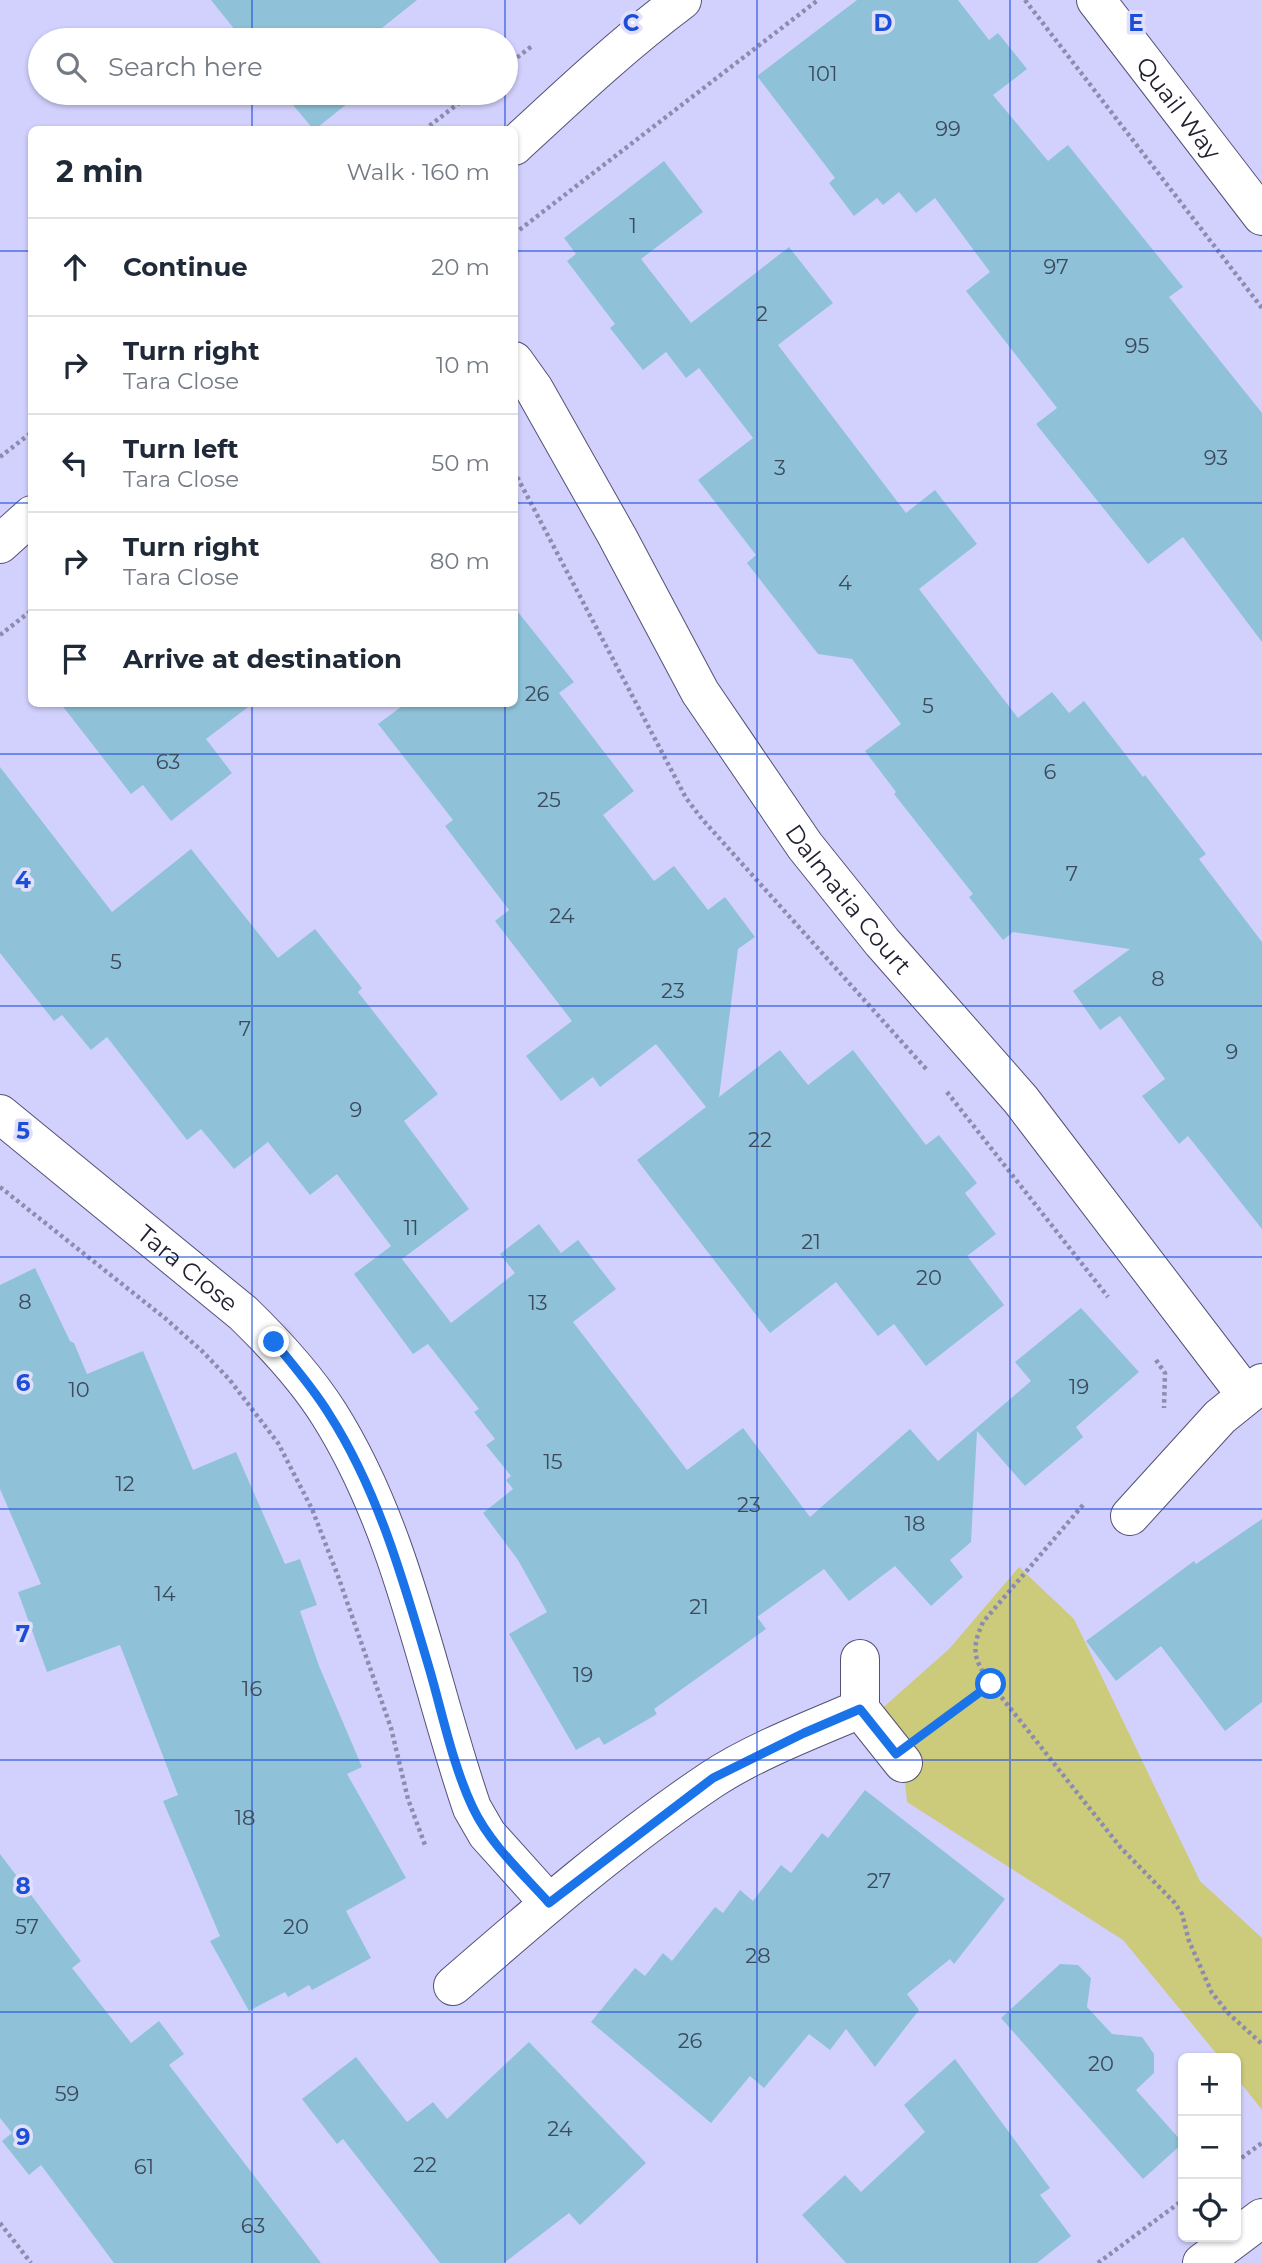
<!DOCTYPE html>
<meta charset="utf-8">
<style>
body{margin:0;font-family:Montserrat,sans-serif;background:#f6f6f7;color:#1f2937}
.controls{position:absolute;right:21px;bottom:21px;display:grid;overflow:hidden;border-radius:10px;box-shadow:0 2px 5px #0004}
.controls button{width:63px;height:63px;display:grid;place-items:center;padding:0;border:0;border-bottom:2px solid #e0e1e3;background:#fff;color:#1f2937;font:35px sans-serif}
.stop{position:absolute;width:21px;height:21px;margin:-16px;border:5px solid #1a73e8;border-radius:50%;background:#fff}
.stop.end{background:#1a73e8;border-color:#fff;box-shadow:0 2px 7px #0008}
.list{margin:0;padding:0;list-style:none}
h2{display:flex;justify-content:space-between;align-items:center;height:91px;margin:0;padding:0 28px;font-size:30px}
h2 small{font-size:23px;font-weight:400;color:#747a83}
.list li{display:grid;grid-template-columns:46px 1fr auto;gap:21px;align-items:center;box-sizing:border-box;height:98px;padding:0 28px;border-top:2px solid #e0e1e3}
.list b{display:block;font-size:26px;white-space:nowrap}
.list p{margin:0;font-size:23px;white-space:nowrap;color:#747a83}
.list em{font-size:23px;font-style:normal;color:#747a83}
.icon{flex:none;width:38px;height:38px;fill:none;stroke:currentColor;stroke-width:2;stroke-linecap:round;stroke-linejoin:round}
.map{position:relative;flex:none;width:1262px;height:2263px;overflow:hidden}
.search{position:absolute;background:#fff;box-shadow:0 2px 5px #0004;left:28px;top:28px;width:490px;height:77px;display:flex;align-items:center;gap:18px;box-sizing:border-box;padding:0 24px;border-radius:38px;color:#747a83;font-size:26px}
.panel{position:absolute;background:#fff;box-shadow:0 2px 5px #0004;left:28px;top:126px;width:490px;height:581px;border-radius:10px}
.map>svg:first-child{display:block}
</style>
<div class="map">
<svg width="1262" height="2263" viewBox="0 0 1262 2263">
<rect width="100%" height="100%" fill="#d2d1fe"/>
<polygon fill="#ccca7b" points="1019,1567 1074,1619 1200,1881 1262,1938 1262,2110 1236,2077 1236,2058 1220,2058 1123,1940 907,1802 903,1763 869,1720 949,1649"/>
<g fill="#8fc2d9">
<polygon points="211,0 417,0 367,40 243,40"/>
<polygon points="857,0 958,0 989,40 998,33 1027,69 993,95 1048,161 1068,145 1183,287 1169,297 1262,413 1262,642 1183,537 1148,564 1036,424 1057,408 966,291 990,272 935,198 916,213 899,192 883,205 877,198 854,216 829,183 835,178 757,76"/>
<polygon points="283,93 361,93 314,130"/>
<polygon points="664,161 703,212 641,259 691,323 789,247 833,303 778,345 906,513 935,490 977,544 919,589 1018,718 1052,692 1069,713 1084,701 1143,777 1145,775 1206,854 1199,859 1262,942 1262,1229 1188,1136 1179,1144 1142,1096 1165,1079 1120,1016 1100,1030 1073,991 1130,949 1013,932 1003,940 969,897 973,894 894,794 896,792 865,751 901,724 852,659 818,654 747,563 756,555 698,480 753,438 699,368 686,378 666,352 643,370 610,328 615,324 567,261 576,254 564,238"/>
<polygon points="514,607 574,682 559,693 634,791 603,815 654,881 674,866 708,910 725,897 755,937 738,949 719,1097 780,1050 808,1085 853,1050 926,1145 939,1135 977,1183 965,1193 996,1234 967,1256 1004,1305 926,1366 894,1324 878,1336 836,1282 770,1333 637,1160 706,1107 656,1044 600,1087 593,1077 561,1101 526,1056 572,1021 495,921 509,910 445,826 453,820 378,724 405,704 514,704"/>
<polygon points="61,704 252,704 206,739 232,773 171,821 143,785 131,794"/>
<polygon points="0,767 112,912 191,849 278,958 315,929 362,988 358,992 438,1094 404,1121 469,1209 402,1259 451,1323 515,1273 500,1254 539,1224 561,1253 578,1240 616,1289 573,1322 687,1470 743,1428 810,1517 910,1429 938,1461 1031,1381 1015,1362 1081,1308 1139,1372 1076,1427 1083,1437 1025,1486 977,1431 971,1542 950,1560 963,1577 931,1606 895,1566 849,1601 824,1569 757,1617 766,1629 654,1709 657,1714 604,1745 599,1737 576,1750 509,1634 547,1612 518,1560 483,1513 513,1489 506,1480 511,1476 486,1445 495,1439 474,1412 479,1409 428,1344 413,1354 354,1274 391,1246 337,1174 310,1195 268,1142 234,1169 201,1129 187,1140 107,1037 91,1050 62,1015 54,1021 0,953"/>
<polygon points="35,1268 70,1341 74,1343 87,1374 143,1351 193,1470 236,1452 285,1564 300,1559 317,1605 300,1611 319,1666 362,1767 347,1774 406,1878 346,1911 371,1958 312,1990 309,1985 288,1997 285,1992 249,2011 210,1941 220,1936 163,1801 178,1795 120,1645 47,1672 18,1592 41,1584 0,1489 0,1285"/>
<polygon points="1262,1519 1262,1702 1225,1731 1161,1646 1116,1681 1086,1641 1194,1561 1196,1564"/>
<polygon points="865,1790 1005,1899 954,1964 950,1959 907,1994 919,2010 875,2067 846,2029 830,2050 809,2034 764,2088 750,2076 711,2123 591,2022 635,1968 645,1976 663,1953 672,1961 715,1907 723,1913 740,1890 753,1901 781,1865 791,1873 822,1833 828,1838"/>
<polygon points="0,1854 81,1961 72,1968 131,2043 159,2021 184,2054 169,2065 321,2263 114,2263 41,2165 29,2175 2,2141 12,2133 0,2118"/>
<polygon points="1060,1964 1078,1965 1091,1978 1087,2007 1112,2034 1142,2037 1154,2054 1154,2073 1136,2090 1183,2143 1143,2179 1001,2018"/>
<polygon points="529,2042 646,2163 580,2225 569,2213 504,2263 440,2263 343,2139 337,2144 302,2099 356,2057 407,2122 433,2102 447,2119"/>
<polygon points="955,2059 1050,2188 1040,2195 1071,2236 1037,2263 846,2263 802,2215 845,2175 861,2192 925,2132 904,2105"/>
</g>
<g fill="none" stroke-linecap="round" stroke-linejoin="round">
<g stroke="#545177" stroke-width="40">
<g id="minor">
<path id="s1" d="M1096 0 1262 216"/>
<path d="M514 146C569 95 622 45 682 0"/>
<path id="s2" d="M514 361 534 389 617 536 700 692 805 846 882 942 1021 1100 1246 1395"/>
<polyline points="0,544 32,515"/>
<path id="s3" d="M0 1114 243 1313C275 1344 305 1376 329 1414 404 1533 427 1677 472 1808L487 1834 549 1903"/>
<polyline points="1130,1516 1220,1417 1262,1383"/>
<polyline points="860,1709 903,1763"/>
<path d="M453 1986C536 1914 620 1841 711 1780 753 1752 813 1729 860 1709V1659"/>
<polyline points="1202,2263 1262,2218"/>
</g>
</g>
<g stroke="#8d8cae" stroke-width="4.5" stroke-dasharray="3.5 3.5" stroke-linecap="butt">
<polyline points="1025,0 1262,308"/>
<polyline points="506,66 532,46"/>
<polyline points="424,130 472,93"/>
<polyline points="514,234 818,0"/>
<polyline points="0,457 32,432"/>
<polyline points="514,471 686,798 702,819 927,1070"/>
<polyline points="0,635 32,610"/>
<polyline points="947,1092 1108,1297"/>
<polyline points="0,1187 166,1319 202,1351 229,1379 278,1443 312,1509 338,1576 391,1728 408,1799 425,1845"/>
<polyline points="1156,1360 1165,1373 1164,1408"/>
<path d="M1083 1505 983 1622C971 1649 973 1659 991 1684L1121 1848 1174 1902 1182 1914 1189 1941 1212 1993 1229 2014 1262 2044"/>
<polyline points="933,1727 991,1684"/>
<polyline points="1236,2162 1262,2143"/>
<polyline points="0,2223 31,2263"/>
<polyline points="1098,2263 1183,2200"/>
</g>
<use href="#minor" stroke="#fff" stroke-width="38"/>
</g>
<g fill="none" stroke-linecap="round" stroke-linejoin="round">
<path stroke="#1a73e8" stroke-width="9" d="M274 1342C293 1365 313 1388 329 1414 379 1492 404 1583 430 1671 443 1716 453 1766 473 1808 490 1844 523 1874 549 1903L713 1778 804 1733 860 1709 896 1754 991 1684"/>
</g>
<path fill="none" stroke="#1d4ed8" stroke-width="2" stroke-opacity="0.55" d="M252 0V40M505 0V40M757 0V2263M1010 0V2263M252 93V130M505 93V130M0 251H32M514 251H1262M0 503H32M514 503H1262M252 704V2263M505 704V2263M0 754H1262M0 1006H1262M0 1257H1262M0 1509H1262M0 1760H1262M0 2012H1262"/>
<g text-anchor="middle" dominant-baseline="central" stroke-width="7" stroke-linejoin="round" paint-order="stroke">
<g font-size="21" fill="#3d495c">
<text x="823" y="73">101</text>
<text x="948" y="128">99</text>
<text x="633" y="225">1</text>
<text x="1056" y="266">97</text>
<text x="762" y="313">2</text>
<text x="1137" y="345">95</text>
<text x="1216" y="457">93</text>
<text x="780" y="467">3</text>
<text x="845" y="582">4</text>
<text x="537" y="693">26</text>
<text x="928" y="705">5</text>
<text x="168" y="761">63</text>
<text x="1050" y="771">6</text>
<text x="549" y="799">25</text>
<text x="1072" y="873">7</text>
<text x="562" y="915">24</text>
<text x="116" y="961">5</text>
<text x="1158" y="978">8</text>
<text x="673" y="990">23</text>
<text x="245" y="1028">7</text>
<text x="1232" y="1051">9</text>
<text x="356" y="1109">9</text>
<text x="760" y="1139">22</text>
<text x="411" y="1227">11</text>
<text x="811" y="1241">21</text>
<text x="929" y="1277">20</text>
<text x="25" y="1301">8</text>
<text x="538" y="1302">13</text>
<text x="1079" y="1386">19</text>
<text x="79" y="1389">10</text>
<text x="553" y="1461">15</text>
<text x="125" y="1483">12</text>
<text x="749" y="1504">23</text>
<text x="915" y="1523">18</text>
<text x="165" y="1593">14</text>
<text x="699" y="1606">21</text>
<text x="583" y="1674">19</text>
<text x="252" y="1688">16</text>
<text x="245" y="1817">18</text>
<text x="879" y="1880">27</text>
<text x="27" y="1926">57</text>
<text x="296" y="1926">20</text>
<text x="758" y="1955">28</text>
<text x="690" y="2040">26</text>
<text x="1101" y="2063">20</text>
<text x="67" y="2093">59</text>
<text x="560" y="2128">24</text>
<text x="425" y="2164">22</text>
<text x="144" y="2166">61</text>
<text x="253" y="2225">63</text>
</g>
<g font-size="24" fill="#222132" stroke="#e1e0fb">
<text stroke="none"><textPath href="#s1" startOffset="136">Quail Way</textPath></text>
<text stroke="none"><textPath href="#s2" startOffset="635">Dalmatia Court</textPath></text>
<text stroke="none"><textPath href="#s3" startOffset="243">Tara Close</textPath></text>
</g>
</g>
<g font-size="23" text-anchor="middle" font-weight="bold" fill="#1d4ed8" stroke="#e1e0fb" stroke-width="7" stroke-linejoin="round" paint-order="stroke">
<text x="631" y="31">C</text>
<text x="883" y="31">D</text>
<text x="1136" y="31">E</text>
<text x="23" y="888">4</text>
<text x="23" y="1139">5</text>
<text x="23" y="1391">6</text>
<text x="23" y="1642">7</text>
<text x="23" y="1894">8</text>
<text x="23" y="2145">9</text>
</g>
</svg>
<div class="controls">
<button>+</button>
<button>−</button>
<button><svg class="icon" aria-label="locate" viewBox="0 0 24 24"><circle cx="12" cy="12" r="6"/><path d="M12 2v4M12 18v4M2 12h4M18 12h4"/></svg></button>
</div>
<div class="stop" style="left:991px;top:1684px"></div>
<div class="stop end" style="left:274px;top:1342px"></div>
<div class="search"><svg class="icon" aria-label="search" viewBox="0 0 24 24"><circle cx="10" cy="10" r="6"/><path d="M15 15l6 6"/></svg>Search here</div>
<section class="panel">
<h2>2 min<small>Walk · 160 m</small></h2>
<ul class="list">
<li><svg class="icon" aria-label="ahead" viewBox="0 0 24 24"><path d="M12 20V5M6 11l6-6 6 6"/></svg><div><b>Continue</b></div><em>20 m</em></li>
<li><svg class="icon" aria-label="right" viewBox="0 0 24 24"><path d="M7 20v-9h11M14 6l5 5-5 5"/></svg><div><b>Turn right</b><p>Tara Close</p></div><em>10 m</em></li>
<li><svg class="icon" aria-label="left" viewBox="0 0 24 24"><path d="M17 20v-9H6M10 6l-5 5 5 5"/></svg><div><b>Turn left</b><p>Tara Close</p></div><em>50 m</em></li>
<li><svg class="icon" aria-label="right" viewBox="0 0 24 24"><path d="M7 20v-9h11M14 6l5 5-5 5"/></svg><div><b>Turn right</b><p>Tara Close</p></div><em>80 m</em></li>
<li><svg class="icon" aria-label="arrive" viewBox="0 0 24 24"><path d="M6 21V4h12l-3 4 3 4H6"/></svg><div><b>Arrive at destination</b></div></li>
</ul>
</section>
</div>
